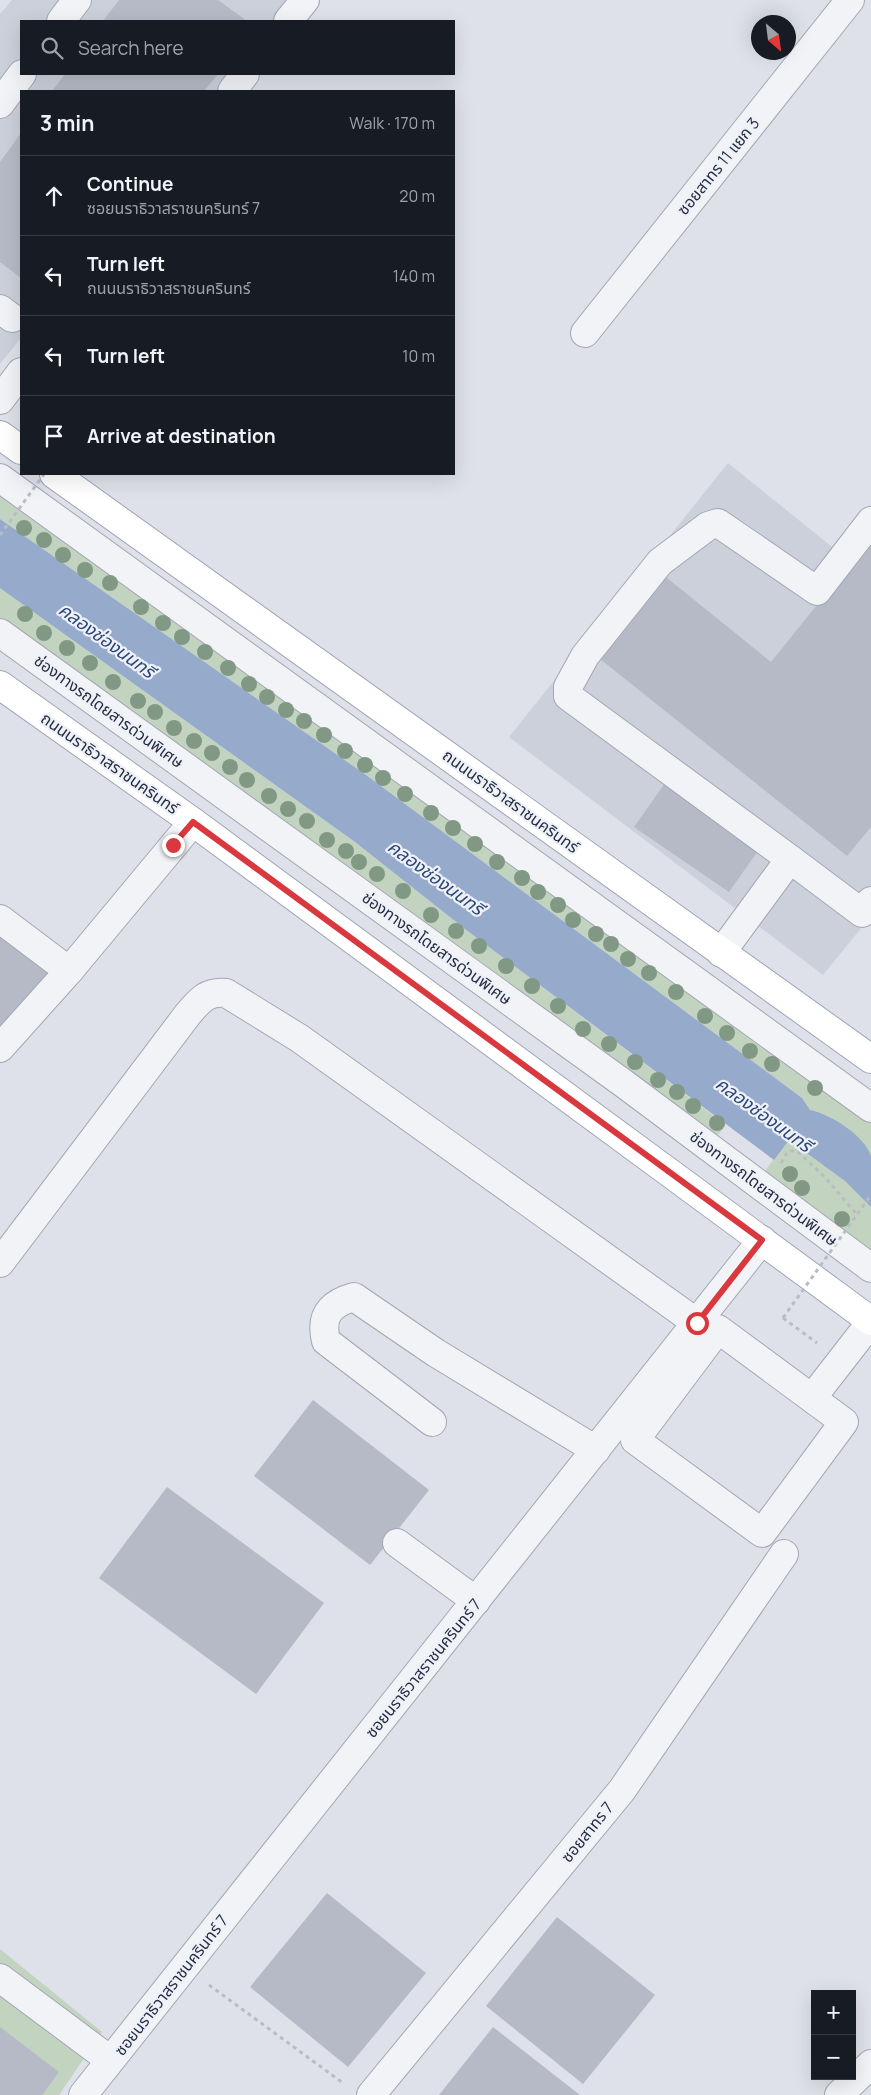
<!DOCTYPE html>
<meta charset="utf-8">
<style>
body{margin:0;font-family:Manrope,"Noto Sans Thai",sans-serif;background:#242831;color:#f1f3f6}
.controls{position:absolute;right:15px;bottom:15px;display:grid;overflow:hidden;border-radius:0px;box-shadow:0 5px 20px #0002}
.controls button{width:45px;height:45px;display:grid;place-items:center;padding:0;border:0;border-bottom:1px solid #363941;background:#171b24;color:#f1f3f6;font:25px sans-serif}
.compass{position:absolute;left:751px;top:15px;width:45px;height:45px;border-radius:50%;background:#171b24;box-shadow:0 5px 20px #0002;rotate:152deg}
.stop{position:absolute;width:15px;height:15px;margin:-11px;border:4px solid #d9393e;border-radius:50%;background:#fff}
.stop.end{background:#d9393e;border-color:#fff;box-shadow:0 1px 5px #0008}
.list{margin:0;padding:0;list-style:none}
h2{display:flex;justify-content:space-between;align-items:center;height:65px;margin:0;padding:0 20px;font-size:21px}
h2 small{font-size:16px;font-weight:400;color:#9ea1a6}
.list li{display:grid;grid-template-columns:32px 1fr auto;gap:15px;align-items:center;box-sizing:border-box;height:80px;padding:0 20px;border-top:1px solid #363941}
.list b{display:block;font-size:19px;white-space:nowrap}
.list p{margin:0;font-size:16px;white-space:nowrap;color:#9ea1a6}
.list em{font-size:16px;font-style:normal;color:#9ea1a6}
.icon{flex:none;width:28px;height:28px;fill:none;stroke:currentColor;stroke-width:2;stroke-linecap:round;stroke-linejoin:round}
.map{position:relative;flex:none;width:871px;height:2095px;overflow:hidden}
.search{position:absolute;background:#171b24;box-shadow:0 5px 20px #0002;left:20px;top:20px;width:435px;height:55px;display:flex;align-items:center;gap:12px;box-sizing:border-box;padding:0 18px;border-radius:0px;color:#9ea1a6;font-size:19px}
.panel{position:absolute;background:#171b24;box-shadow:0 5px 20px #0002;left:20px;top:90px;width:435px;height:385px;border-radius:0px}
.map>svg:first-child{display:block}
</style>
<div class="map">
<svg width="871" height="2095" viewBox="0 0 871 2095">
<rect width="100%" height="100%" fill="#dee1e9"/>
<g fill="#ccd0db">
<polygon points="12,0 290,0 274,21 21,21 21,74 233,74 219,91 21,91 21,338 0,364 0,14"/>
<polygon points="728,463 836,550 871,507 871,916 823,975 509,737"/>
</g>
<g fill="#c2d4bf">
<polygon points="0,496 871,1119 871,1259 760,1178 788,1139 802,1098 366,775 0,519"/>
<polygon points="0,588 355,842 465,929 726,1125 716,1137 0,618"/>
<polygon points="0,1949 102,2032 59,2095 0,2095"/>
</g>
<path fill="#96aacc" d="M0 519 366 775 802 1098 810 1110C830 1114 864 1135 871 1156 871 1164 871 1196 871 1207L845 1181 789 1140 774 1160 465 929 355 842 0 588Z"/>
<g fill="#b5bac6">
<polygon points="119,0 218,0 247,21 103,21"/>
<polygon points="65,74 218,74 204,91 52,91"/>
<polygon points="21,133 21,278 0,262 0,162"/>
<polygon points="871,538 871,827 847,856 590,651 656,569 771,662"/>
<polygon points="665,783 760,848 729,892 634,827"/>
<polygon points="0,930 57,975 0,1039"/>
<polygon points="313,1400 429,1490 370,1565 254,1476"/>
<polygon points="167,1487 324,1603 256,1694 99,1578"/>
<polygon points="327,1893 426,1973 348,2067 250,1987"/>
<polygon points="557,1917 655,1995 583,2084 486,2006"/>
<polygon points="0,2027 59,2072 42,2095 0,2095"/>
<polygon points="493,2027 580,2095 439,2095"/>
</g>
<g fill="none" stroke-linecap="round" stroke-linejoin="round">
<g stroke="#a3a7b3" stroke-width="30">
<g id="minor">
<polyline points="61,21 77,0"/>
<polyline points="288,21 305,0"/>
<polyline points="232,91 245,74"/>
<polyline points="0,104 22,74"/>
<polyline points="0,309 12,318"/>
<polyline points="585,333 850,0"/>
<polyline points="0,400 21,372"/>
<polyline points="0,478 871,1108"/>
<polyline points="0,633 623,1083 871,1268"/>
<polyline points="790,859 568,696 568,687 585,656 660,562 708,526 718,523 817,591 871,521"/>
<polyline points="0,919 69,971 0,1048"/>
<polyline points="721,953 790,859 862,913 871,901"/>
<polyline points="69,971 193,822"/>
<path d="M0 1263 188 1014C200 1000 207 991 226 993L299 1038 697 1323"/>
<polygon points="718,1329 844,1422 762,1533 635,1440"/>
<polyline points="812,1398 871,1322"/>
<path d="M432 1422 326 1341C320 1316 329 1304 354 1297L436 1353 596 1450"/>
<polyline points="397,1543 476,1601"/>
<polyline points="0,1978 110,2060"/>
<polyline points="83,2095 762,1240"/>
<polyline points="371,2095 622,1790 784,1554"/>
<polyline points="839,2095 871,2064"/>
</g>
</g>
<g stroke="#9da4b6" stroke-width="30">
<g id="major">
<polyline points="0,435 21,450"/>
<polyline points="54,474 871,1059"/>
<polyline points="0,685 193,822 871,1321"/>
</g>
</g>
<g stroke="#b8bcc4" stroke-width="3" stroke-dasharray="4 4" stroke-linecap="butt">
<polyline points="781,1163 788,1151 797,1151 825,1177 858,1216"/>
<polyline points="783,1318 817,1343"/>
<polyline points="209,1985 343,2083"/>
</g>
<use href="#minor" stroke="#f1f3f7" stroke-width="28"/>
<use href="#major" stroke="#fff" stroke-width="28"/>
<g stroke="#b8bcc4" stroke-width="3" stroke-dasharray="4 4" stroke-linecap="butt">
<polyline points="0,535 44,474"/>
<polyline points="783,1318 871,1195"/>
</g>
</g>
<g fill="#819984">
<circle cx="24" cy="528" r="8"/>
<circle cx="44" cy="540" r="8"/>
<circle cx="63" cy="555" r="8"/>
<circle cx="85" cy="570" r="8"/>
<circle cx="110" cy="583" r="8"/>
<circle cx="141" cy="607" r="8"/>
<circle cx="25" cy="614" r="8"/>
<circle cx="163" cy="623" r="8"/>
<circle cx="44" cy="633" r="8"/>
<circle cx="182" cy="637" r="8"/>
<circle cx="67" cy="648" r="8"/>
<circle cx="205" cy="652" r="8"/>
<circle cx="90" cy="663" r="8"/>
<circle cx="228" cy="668" r="8"/>
<circle cx="113" cy="682" r="8"/>
<circle cx="249" cy="684" r="8"/>
<circle cx="267" cy="697" r="8"/>
<circle cx="138" cy="701" r="8"/>
<circle cx="286" cy="710" r="8"/>
<circle cx="155" cy="712" r="8"/>
<circle cx="304" cy="721" r="8"/>
<circle cx="174" cy="728" r="8"/>
<circle cx="324" cy="735" r="8"/>
<circle cx="194" cy="741" r="8"/>
<circle cx="345" cy="751" r="8"/>
<circle cx="212" cy="753" r="8"/>
<circle cx="365" cy="765" r="8"/>
<circle cx="230" cy="767" r="8"/>
<circle cx="383" cy="778" r="8"/>
<circle cx="247" cy="780" r="8"/>
<circle cx="405" cy="794" r="8"/>
<circle cx="269" cy="796" r="8"/>
<circle cx="288" cy="809" r="8"/>
<circle cx="431" cy="813" r="8"/>
<circle cx="307" cy="821" r="8"/>
<circle cx="453" cy="828" r="8"/>
<circle cx="327" cy="840" r="8"/>
<circle cx="475" cy="844" r="8"/>
<circle cx="346" cy="851" r="8"/>
<circle cx="359" cy="862" r="8"/>
<circle cx="497" cy="862" r="8"/>
<circle cx="377" cy="874" r="8"/>
<circle cx="522" cy="878" r="8"/>
<circle cx="403" cy="891" r="8"/>
<circle cx="538" cy="892" r="8"/>
<circle cx="558" cy="905" r="8"/>
<circle cx="431" cy="915" r="8"/>
<circle cx="573" cy="920" r="8"/>
<circle cx="456" cy="931" r="8"/>
<circle cx="596" cy="934" r="8"/>
<circle cx="611" cy="944" r="8"/>
<circle cx="479" cy="946" r="8"/>
<circle cx="628" cy="959" r="8"/>
<circle cx="506" cy="966" r="8"/>
<circle cx="649" cy="973" r="8"/>
<circle cx="532" cy="986" r="8"/>
<circle cx="676" cy="992" r="8"/>
<circle cx="558" cy="1006" r="8"/>
<circle cx="705" cy="1016" r="8"/>
<circle cx="583" cy="1029" r="8"/>
<circle cx="727" cy="1033" r="8"/>
<circle cx="609" cy="1044" r="8"/>
<circle cx="750" cy="1051" r="8"/>
<circle cx="635" cy="1062" r="8"/>
<circle cx="772" cy="1064" r="8"/>
<circle cx="658" cy="1080" r="8"/>
<circle cx="815" cy="1088" r="8"/>
<circle cx="677" cy="1092" r="8"/>
<circle cx="693" cy="1106" r="8"/>
<circle cx="717" cy="1123" r="8"/>
<circle cx="790" cy="1174" r="8"/>
<circle cx="802" cy="1188" r="8"/>
<circle cx="842" cy="1219" r="8"/>
</g>
<g fill="none" stroke-linecap="round" stroke-linejoin="round">
<polyline stroke="#d9393e" stroke-width="6" points="173,845 193,822 762,1240 697,1323"/>
</g>
<g text-anchor="middle" dominant-baseline="central" stroke-width="4.5" stroke-linejoin="round" paint-order="stroke">
<g font-size="16" fill="#262d41" stroke="#eef1f7">
<text transform="translate(718 166) rotate(-51)">ซอยสาทร 11 แยก 3</text>
<text transform="translate(109 711) rotate(36)">ช่องทางรถโดยสารด่วนพิเศษ</text>
<text transform="translate(110 763) rotate(35)">ถนนนราธิวาสราชนครินทร์</text>
<text transform="translate(511 801) rotate(36)">ถนนนราธิวาสราชนครินทร์</text>
<text transform="translate(437 948) rotate(36)">ช่องทางรถโดยสารด่วนพิเศษ</text>
<text transform="translate(764 1188) rotate(37)">ช่องทางรถโดยสารด่วนพิเศษ</text>
<text transform="translate(423 1668) rotate(-51)">ซอยนราธิวาสราชนครินทร์ 7</text>
<text transform="translate(587 1832) rotate(-51)">ซอยสาทร 7</text>
<text transform="translate(171 1985) rotate(-52)">ซอยนราธิวาสราชนครินทร์ 7</text>
</g>
<g font-size="18" font-style="italic" fill="#2d4678" stroke="#eef1f7">
<text transform="translate(107 640) rotate(36)">คลองช่องนนทรี</text>
<text transform="translate(436 877) rotate(36)">คลองช่องนนทรี</text>
<text transform="translate(764 1114) rotate(36)">คลองช่องนนทรี</text>
</g>
</g>
</svg>
<div class="controls">
<button>+</button>
<button>−</button>
</div>
<svg class="compass" viewBox="-18 -18 36 36"><path d="M0-13l5 13h-10z" fill="#e53935"/><path d="M0 13l5-13h-10z" fill="#9ea1a6"/></svg>
<div class="stop" style="left:697px;top:1323px"></div>
<div class="stop end" style="left:173px;top:845px"></div>
<div class="search"><svg class="icon" aria-label="search" viewBox="0 0 24 24"><circle cx="10" cy="10" r="6"/><path d="M15 15l6 6"/></svg>Search here</div>
<section class="panel">
<h2>3 min<small>Walk · 170 m</small></h2>
<ul class="list">
<li><svg class="icon" aria-label="ahead" viewBox="0 0 24 24"><path d="M12 20V5M6 11l6-6 6 6"/></svg><div><b>Continue</b><p>ซอยนราธิวาสราชนครินทร์ 7</p></div><em>20 m</em></li>
<li><svg class="icon" aria-label="left" viewBox="0 0 24 24"><path d="M17 20v-9H6M10 6l-5 5 5 5"/></svg><div><b>Turn left</b><p>ถนนนราธิวาสราชนครินทร์</p></div><em>140 m</em></li>
<li><svg class="icon" aria-label="left" viewBox="0 0 24 24"><path d="M17 20v-9H6M10 6l-5 5 5 5"/></svg><div><b>Turn left</b></div><em>10 m</em></li>
<li><svg class="icon" aria-label="arrive" viewBox="0 0 24 24"><path d="M6 21V4h12l-3 4 3 4H6"/></svg><div><b>Arrive at destination</b></div></li>
</ul>
</section>
</div>
